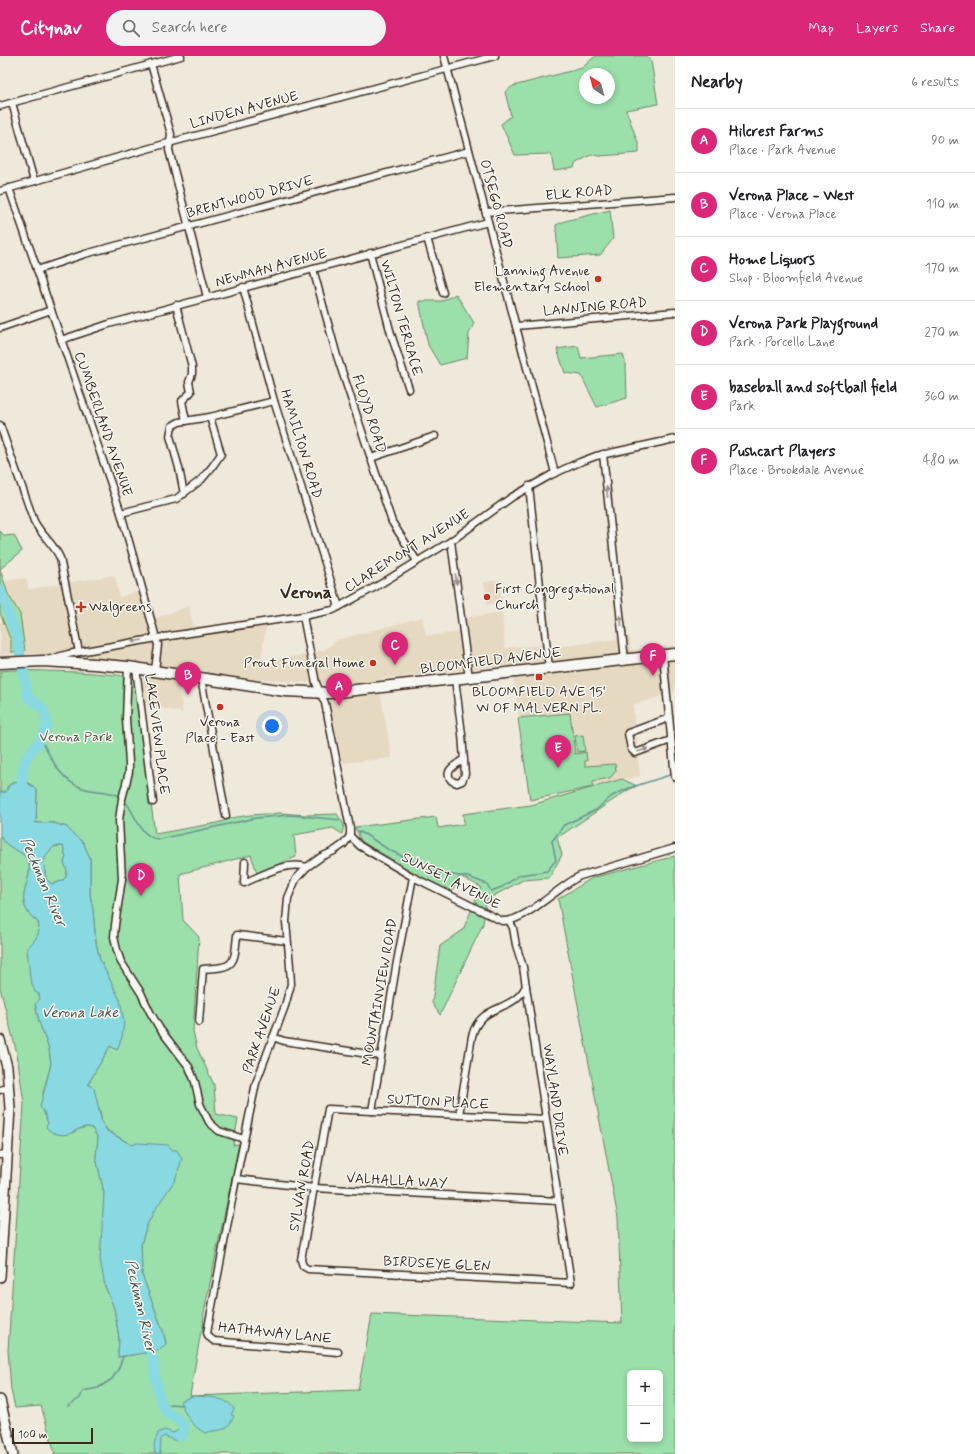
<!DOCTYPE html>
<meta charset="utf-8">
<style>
body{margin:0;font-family:Mynerve,sans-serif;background:#f2f2f2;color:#202124}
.controls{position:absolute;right:12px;bottom:12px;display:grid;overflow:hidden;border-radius:6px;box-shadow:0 2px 6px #0003}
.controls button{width:36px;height:36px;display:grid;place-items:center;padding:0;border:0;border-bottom:1px solid #e0e0e0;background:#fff;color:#202124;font:20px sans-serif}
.compass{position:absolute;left:579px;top:12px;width:36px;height:36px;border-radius:50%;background:#fff;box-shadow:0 2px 6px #0003;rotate:324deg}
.scale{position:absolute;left:12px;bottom:10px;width:81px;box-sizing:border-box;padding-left:4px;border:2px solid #3b2a1e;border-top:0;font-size:11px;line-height:14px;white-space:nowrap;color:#3b2a1e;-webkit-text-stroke:3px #f6f6f2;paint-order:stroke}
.you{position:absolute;left:272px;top:670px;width:14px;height:14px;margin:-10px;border:3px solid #fff;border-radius:50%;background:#1a73e8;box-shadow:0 0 0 6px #1a73e833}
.badge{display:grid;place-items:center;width:26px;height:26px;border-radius:50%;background:#db2777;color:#fff;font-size:13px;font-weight:700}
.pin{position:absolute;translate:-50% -33px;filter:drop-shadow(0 1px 2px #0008)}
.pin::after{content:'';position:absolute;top:21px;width:14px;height:12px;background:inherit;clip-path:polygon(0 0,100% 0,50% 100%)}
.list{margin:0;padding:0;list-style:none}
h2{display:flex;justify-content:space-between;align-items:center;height:52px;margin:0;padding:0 16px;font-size:17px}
h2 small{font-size:13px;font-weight:400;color:#757577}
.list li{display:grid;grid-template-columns:26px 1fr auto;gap:12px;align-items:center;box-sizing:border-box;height:64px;padding:0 16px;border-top:1px solid #e0e0e0}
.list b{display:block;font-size:15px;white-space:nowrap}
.list p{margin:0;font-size:13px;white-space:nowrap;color:#757577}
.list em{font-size:13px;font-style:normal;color:#757577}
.icon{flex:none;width:22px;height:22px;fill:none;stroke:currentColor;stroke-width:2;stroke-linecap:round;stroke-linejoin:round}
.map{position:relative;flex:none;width:675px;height:1398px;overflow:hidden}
header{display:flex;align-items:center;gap:24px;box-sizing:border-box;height:56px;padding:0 20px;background:#db2777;color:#fff}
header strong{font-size:19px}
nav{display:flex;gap:22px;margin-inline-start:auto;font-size:14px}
.search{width:280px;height:36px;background:#f2f2f2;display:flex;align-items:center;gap:10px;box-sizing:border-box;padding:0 14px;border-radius:22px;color:#757577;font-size:15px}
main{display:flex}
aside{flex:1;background:#fff}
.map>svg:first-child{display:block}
</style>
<header>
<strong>Citynav</strong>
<div class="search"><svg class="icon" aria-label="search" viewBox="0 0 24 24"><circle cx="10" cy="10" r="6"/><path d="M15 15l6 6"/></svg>Search here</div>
<nav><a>Map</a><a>Layers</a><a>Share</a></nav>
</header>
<main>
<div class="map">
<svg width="675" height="1398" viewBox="0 0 675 1398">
<rect width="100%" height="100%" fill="#efe9dc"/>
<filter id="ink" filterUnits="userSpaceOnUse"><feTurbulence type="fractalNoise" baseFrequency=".025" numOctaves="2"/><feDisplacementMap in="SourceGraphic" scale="8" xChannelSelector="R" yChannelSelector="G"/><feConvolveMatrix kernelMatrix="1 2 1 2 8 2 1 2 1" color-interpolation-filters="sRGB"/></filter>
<g filter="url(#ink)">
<g fill="#e6d9c2">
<polygon points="115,519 119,541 147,533 156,562 189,550 193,570 266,570 261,603 267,605 304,599 325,594 337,584 422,561 426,580 458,576 457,563 502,556 505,592 549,588 550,592 630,581 631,594 675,589 675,636 633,649 640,720 530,744 514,626 509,609 380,623 381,641 392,702 343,707 330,646 329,628 253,623 175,611 183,657 145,648 143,622 139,607 73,599 30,598 0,599 0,566 4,566 11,585 11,596 20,558 8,538 3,525 26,522 29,533"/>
<polygon points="499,524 502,546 487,549 484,526"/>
</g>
<g fill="#9bdfaa" stroke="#6b8464" fill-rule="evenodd">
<path d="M596 0H647L651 5 658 48 626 54 639 89V97L600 100 591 99 576 107 574 112 554 115 551 98 515 99 501 68 511 60 505 36 513 30 582 12 593 2ZM585 18H609V42H585Z"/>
<polygon points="610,154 613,183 600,199 558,202 556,169 565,165"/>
<polygon points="456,238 474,267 469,278 467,302 440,309 428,289 419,245 442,245"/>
<polygon points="578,290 581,302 623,298 626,310 627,342 597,351 581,319 565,317 557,293"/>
<polygon points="0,475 5,480 14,479 22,495 0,513"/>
<polygon points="0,513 8,538 20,558 25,595 11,596 11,585 0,557"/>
<path d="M13 614 80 616 117 619 135 623 155 778 217 767 224 765 225 763 250 759 280 757 306 759 337 758 344 769 342 778 333 772 294 779 296 801 257 817 251 799 180 818 183 864 199 881 193 975 197 992 214 1029 216 1058 238 1063 233 1089 239 1088 204 1256 203 1274 201 1275 190 1340 358 1334 372 1258 622 1267 618 1162 558 843 592 822 675 800V1398H53L55 1397 41 1350 15 1352 11 1334 8 1294 24 1048 17 998 0 932V780C3 784 5 787 9 790 14 794 23 796 27 803 38 822 7 844 38 866L39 872V938L40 943 35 948 39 966 49 993 51 1008 43 1037 44 1056 48 1067 72 1077C79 1073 84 1070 92 1072L98 1082 96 1101 104 1137 103 1170 105 1230 114 1252 119 1281 118 1301 157 1295 166 1287 163 1275 142 1219 141 1189 146 1171 154 1155 173 1094 132 1089 108 1075 102 1067 100 1054 88 1028 110 990 117 993 120 944 100 904 96 887 93 854 90 839V802L83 786 72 778 67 771 53 767H36L37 734C27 724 18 721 7 731L6 736H0V615ZM630 1317H660V1383H630Z"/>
<polygon points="570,657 575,698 586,696 587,705 585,705 585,710 615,708 616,715 610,722 593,725 593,731 530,744 518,662"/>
<polygon points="583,679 585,695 577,696 575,680"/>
<polygon points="622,723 637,730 628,734 557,782 562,799 549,822 523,824 486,844 483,868 440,959 432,947 440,890 463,874 481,831 460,820 452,836 412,817 361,785 355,771 436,761 438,772 464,768 463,758 531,749"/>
<path d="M55 790H63L66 801 64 806 67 815 66 821 62 825 52 828 46 824C44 806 41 802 55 790Z"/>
</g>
<g fill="#88d9e2" stroke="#699394" fill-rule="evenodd">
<path d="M19 723H26C26 729 34 729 37 734L36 767H53L67 771 73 778 83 786 90 802V839L93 854 96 887 100 904 120 944 124 966 122 981 117 994 110 990 88 1028 94 1032 102 1067 107 1075 132 1089 137 1087 168 1089 173 1094H177L182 1103 175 1124 154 1155 146 1171 141 1189 142 1219 163 1275 166 1288 157 1295 118 1301 119 1281 114 1252 105 1230 100 1204 104 1137 96 1101 98 1082 92 1072C84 1069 80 1073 73 1076 65 1081 52 1079 46 1071L48 1067 44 1056 40 1051 51 1008 49 993 39 966 35 948 40 943 39 938 35 936 30 922 27 893C35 883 41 880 38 866 7 844 38 822 27 803 23 796 14 794 9 790 5 787 3 784 0 780V736H6L9 729 16 726ZM55 790H63L66 801 64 806 67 815 66 821 62 825 52 828 46 823C44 806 41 802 55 790Z"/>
<path d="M193 1340C207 1341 226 1340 234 1353L231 1359 234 1360C226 1378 221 1372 205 1377 192 1370 185 1359 180 1345Z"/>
<polygon points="186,1370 187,1376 186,1380 176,1385 164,1380 161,1383 160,1398 155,1398 154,1388 158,1377 165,1374 173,1377"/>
</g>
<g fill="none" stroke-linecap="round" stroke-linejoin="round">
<g stroke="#699394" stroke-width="1.5">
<path d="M41 684C51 701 60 724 80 731 92 736 104 734 117 739"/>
<path d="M125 745C136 758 140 783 160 783L256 762 291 759 341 764"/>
<polyline points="358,775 366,779 389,794 438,817 468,821 487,828 491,835 502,831 520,819 547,815 556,804 552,785 564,769 596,754 612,740 629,732 673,718"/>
<polyline points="68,1350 80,1342 83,1335 98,1332 112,1323 119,1312 123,1300"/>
<polyline points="163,1351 171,1348 182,1349"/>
</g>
<g stroke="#88d9e2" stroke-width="10">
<path d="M0 533 17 581 28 641C33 648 42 648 44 655 55 680 30 689 24 708 22 716 22 727 21 736"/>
<polyline points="147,1284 154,1306 155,1320 161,1346 167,1357 178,1363 184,1370 182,1380 179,1381"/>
</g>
<g stroke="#3b2a1e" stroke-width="9">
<g id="street">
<polyline points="444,0 555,417"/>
<polyline points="151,8 171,78 169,94 207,241"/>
<polyline points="12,47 34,125"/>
<polyline points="0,50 181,0"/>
<polyline points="9,132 121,457 158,589 155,615"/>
<polyline points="0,135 161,89 495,0"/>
<polyline points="486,156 675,141"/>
<polyline points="427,182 443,237"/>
<polyline points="370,197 391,278 409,333"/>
<polyline points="313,213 337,300 392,466 417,505"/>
<polyline points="37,214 85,198 469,95"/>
<polyline points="243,231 274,345 339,551"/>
<polyline points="176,249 192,311 192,318 189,326 191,336 182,345 186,365"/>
<polyline points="516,270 675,256"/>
<polyline points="0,272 51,254"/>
<polyline points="61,284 109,268 488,166"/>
<path d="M0 369 34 465C41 479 54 488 60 502L79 596"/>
<polyline points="603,398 625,604"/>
<polyline points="371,402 435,380"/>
<polyline points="529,430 549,612"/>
<polyline points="184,438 179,412 170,380 172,370 179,366 210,361 274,345"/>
<polyline points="121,457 176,443 201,424 212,411 221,398 210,361"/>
<polyline points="451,485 469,622"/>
<polyline points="303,560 316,627 325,647 350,772 350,780 344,788 334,795 321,801 307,811 296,823 288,842 286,866 290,910 291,928 285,950 256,1027 236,1123 207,1277 209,1281 214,1285 338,1296"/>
<polyline points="663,599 675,721"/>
<polyline points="51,603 68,598 157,582 303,560 333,554 377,530 451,485 512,441 551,419 580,406 596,400 675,383"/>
<polyline points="128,611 126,663 129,706 129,716 122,743 119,764 122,823 115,869 114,881 117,894 121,906 141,937 150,956 160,973 189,1011 195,1026 200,1048 209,1066 219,1075 244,1083"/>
<polyline points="136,612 153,746"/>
<polyline points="201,622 226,760"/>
<path d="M455 623 462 678 465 718 462 725 457 727 452 725C442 715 456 709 464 703"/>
<polyline points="669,662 628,677 631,693 635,697 638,696 671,684"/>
<path d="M350 780 360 790 413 821 502 865C524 867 559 830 580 820L675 792"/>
<path d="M245 806 244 827C263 819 286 805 307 811"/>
<polyline points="510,866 513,872 516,889 523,911 571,1227 308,1213 303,1210 301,1204 328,1053 546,1063"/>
<path d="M199 966 203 913C235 911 234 910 237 879L287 885"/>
<polyline points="273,981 284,985 381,1000"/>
<polyline points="0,1034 9,1031"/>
<polyline points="372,1055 396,911 413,821"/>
<path d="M459 1059 472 980C481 946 512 958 526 930"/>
<polyline points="0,1099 8,1097"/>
<polyline points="236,1123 314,1132 558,1145"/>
</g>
</g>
<g stroke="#3b2a1e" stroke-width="12">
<g id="secondary">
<polyline points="0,984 7,1011 10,1052 0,1221"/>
<polyline points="0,1344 13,1398"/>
</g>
</g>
<g stroke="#3b2a1e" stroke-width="13">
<polyline id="primary" points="0,607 43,605 94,608 128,611 285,635 329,637 675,598"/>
</g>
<use href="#street" stroke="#f6f6f2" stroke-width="6"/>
<use href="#secondary" stroke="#f6f6f2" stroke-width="9"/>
<use href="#primary" stroke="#f6f6f2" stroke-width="10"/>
</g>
<defs><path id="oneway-solid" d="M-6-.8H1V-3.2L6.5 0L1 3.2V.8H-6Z"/></defs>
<g fill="#989088">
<use href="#oneway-solid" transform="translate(607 436) rotate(-96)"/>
<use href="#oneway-solid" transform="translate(456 523) rotate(83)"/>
<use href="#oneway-solid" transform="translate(621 565) rotate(-96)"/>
<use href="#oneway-solid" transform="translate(137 585) rotate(170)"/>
<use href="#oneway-solid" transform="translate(643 694) rotate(-20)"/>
</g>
</g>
<g fill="#c8321e" stroke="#f6f6f2" stroke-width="1.5">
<circle cx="598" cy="223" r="4"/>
<circle cx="487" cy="541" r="4"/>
<path d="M79 545h4v4h4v4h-4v4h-4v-4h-4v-4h4z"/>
<circle cx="373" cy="607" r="4"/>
<rect x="535" y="617" width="8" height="8" rx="2"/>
<circle cx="220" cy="651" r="4"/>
</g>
<g text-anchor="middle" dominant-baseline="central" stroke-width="3" stroke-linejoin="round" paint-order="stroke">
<g font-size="14" fill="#3b2a1e" stroke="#f6f6f2">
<text transform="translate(244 54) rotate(-15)">LINDEN AVENUE</text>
<text transform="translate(579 137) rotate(-5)">ELK ROAD</text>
<text transform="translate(250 141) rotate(-15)">BRENTWOOD DRIVE</text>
<text transform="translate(496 148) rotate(75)">OTSEGO ROAD</text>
<text transform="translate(271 212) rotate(-15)">NEWMAN AVENUE</text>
<text transform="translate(595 251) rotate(-5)">LANNING ROAD</text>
<text transform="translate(401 262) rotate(74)">WILTON TERRACE</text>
<text transform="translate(369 358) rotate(72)">FLOYD ROAD</text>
<text transform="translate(103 368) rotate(71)">CUMBERLAND AVENUE</text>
<text transform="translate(301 388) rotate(73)">HAMILTON ROAD</text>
<text transform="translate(407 495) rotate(-32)">CLAREMONT AVENUE</text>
<text transform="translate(491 605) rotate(-7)">BLOOMFIELD AVENUE</text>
<text transform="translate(157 678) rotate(83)">LAKEVIEW PLACE</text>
<text transform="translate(451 825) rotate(27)">SUNSET AVENUE</text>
<text transform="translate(380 936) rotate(-80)">MOUNTAINVIEW ROAD</text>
<text transform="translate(262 974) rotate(-71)">PARK AVENUE</text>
<text transform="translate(555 1044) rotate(82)">WAYLAND DRIVE</text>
<text transform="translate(438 1046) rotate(3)">SUTTON PLACE</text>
<text transform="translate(397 1125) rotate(3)">VALHALLA WAY</text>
<text transform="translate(302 1130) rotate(-80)">SYLVAN ROAD</text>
<text transform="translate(437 1208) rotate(3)">BIRDSEYE GLEN</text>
<text transform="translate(275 1277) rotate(6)">HATHAWAY LANE</text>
</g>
<g font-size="14" fill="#3b2a1e" stroke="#f6f6f2" text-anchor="end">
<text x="590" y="215">Lanning Avenue<tspan x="590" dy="16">Elementary School</tspan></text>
<text x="495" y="533" text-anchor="start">First Congregational<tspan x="495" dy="16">Church</tspan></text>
<text x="89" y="551" text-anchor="start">Walgreens</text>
<text x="365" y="607">Prout Funeral Home</text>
<text x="539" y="636" text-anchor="middle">BLOOMFIELD AVE 15'<tspan x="539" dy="16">W OF MALVERN PL.</tspan></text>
<text x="220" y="666" text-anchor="middle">Verona<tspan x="220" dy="16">Place - East</tspan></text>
</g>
<g font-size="14" fill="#535741" stroke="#f6f6f2">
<text x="76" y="681">Verona Park</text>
</g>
<g font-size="15" font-style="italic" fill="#4e564f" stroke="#f6f6f2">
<text transform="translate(43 826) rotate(67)">Peckman River</text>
<text x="80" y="957">Verona Lake</text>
<text transform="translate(140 1250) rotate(77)">Peckman River</text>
</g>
<g font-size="18" font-weight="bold" fill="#3b2a1e" stroke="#f6f6f2">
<text x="306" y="537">Verona</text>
</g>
</g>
</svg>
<div class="controls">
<button>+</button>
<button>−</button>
</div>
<svg class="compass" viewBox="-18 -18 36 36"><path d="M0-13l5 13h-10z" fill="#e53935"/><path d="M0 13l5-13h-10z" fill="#757577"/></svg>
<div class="scale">100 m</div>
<div class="you"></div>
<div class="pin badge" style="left:339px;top:650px">A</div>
<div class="pin badge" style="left:188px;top:639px">B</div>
<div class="pin badge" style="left:395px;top:609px">C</div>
<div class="pin badge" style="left:141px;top:840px">D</div>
<div class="pin badge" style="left:558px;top:712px">E</div>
<div class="pin badge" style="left:653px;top:620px">F</div>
</div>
<aside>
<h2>Nearby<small>6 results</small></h2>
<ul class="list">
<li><span class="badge">A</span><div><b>Hilcrest Farms</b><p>Place · Park Avenue</p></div><em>90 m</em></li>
<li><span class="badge">B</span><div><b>Verona Place - West</b><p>Place · Verona Place</p></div><em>110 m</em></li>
<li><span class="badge">C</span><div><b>Home Liquors</b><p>Shop · Bloomfield Avenue</p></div><em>170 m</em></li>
<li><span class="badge">D</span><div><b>Verona Park Playground</b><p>Park · Porcello Lane</p></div><em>270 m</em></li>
<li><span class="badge">E</span><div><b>baseball and softball field</b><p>Park</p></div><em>360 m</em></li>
<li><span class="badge">F</span><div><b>Pushcart Players</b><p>Place · Brookdale Avenue</p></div><em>480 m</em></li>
</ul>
</aside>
</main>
